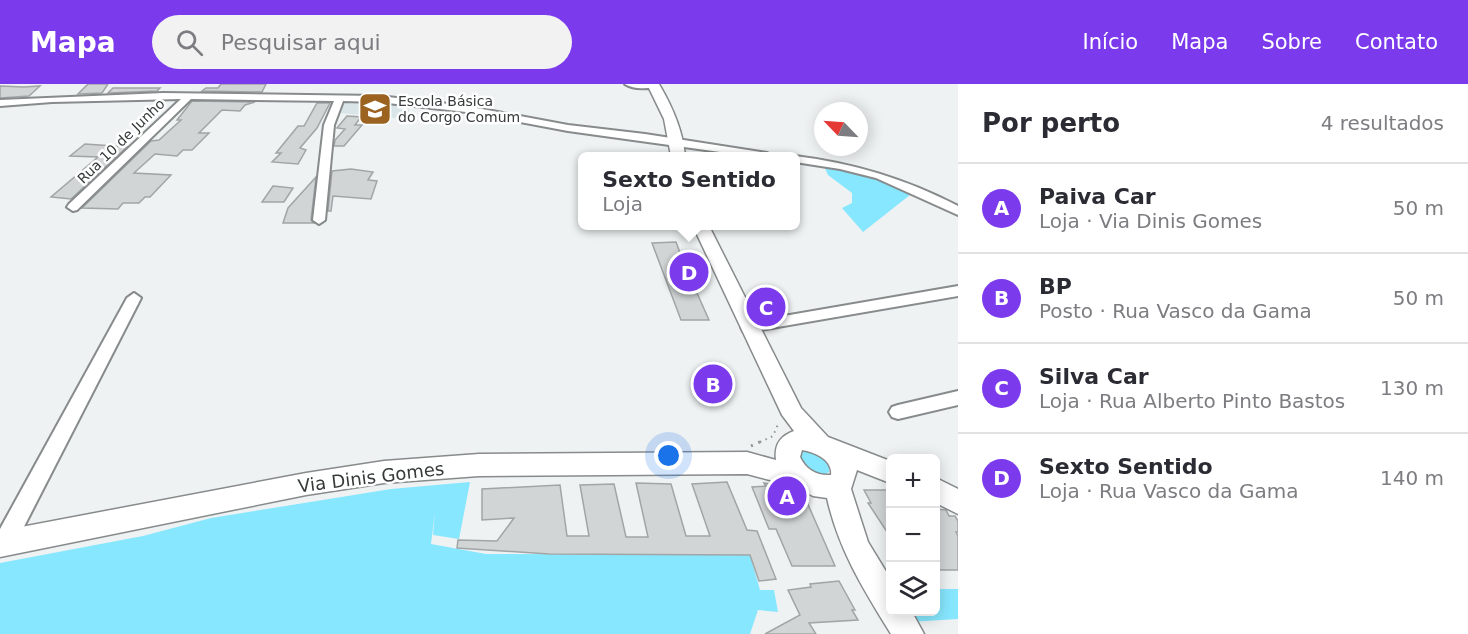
<!DOCTYPE html>
<html lang="pt">
<meta charset="utf-8">
<style>
body{margin:0;font-family:"DejaVu Sans",sans-serif;background:#f2f2f3;color:#2b2b33}
.controls{position:absolute;right:18px;bottom:18px;display:grid;overflow:hidden;border-radius:9px;box-shadow:0 3px 15px #0003}
.controls button{width:54px;height:54px;display:grid;place-items:center;padding:0;border:0;border-bottom:2px solid #e1e1e2;background:#fff;color:#2b2b33;font:30px sans-serif}
.compass{position:absolute;left:814px;top:18px;width:54px;height:54px;border-radius:50%;background:#fff;box-shadow:0 3px 15px #0003;rotate:295deg}
.you{position:absolute;left:669px;top:372px;width:21px;height:21px;margin:-15px;border:4px solid #fff;border-radius:50%;background:#1a73e8;box-shadow:0 0 0 9px #1a73e833}
.badge{display:grid;place-items:center;width:39px;height:39px;border-radius:50%;background:#7c3aed;color:#fff;font-size:20px;font-weight:700}
.pin{position:absolute;translate:-50% -50%;border:3px solid #fff;box-shadow:0 2px 6px #0006}
.popup{position:absolute;left:578px;top:68px;width:222px;height:78px;box-sizing:border-box;display:grid;place-content:center;border-radius:9px;background:#fff;filter:drop-shadow(0 2px 4px #0005);font-size:20px;white-space:nowrap;color:#7c7c81}
.popup b{font-size:22px;color:#2b2b33}
.popup::after{content:'';position:absolute;left:50%;top:100%;margin-left:-12px;border:12px solid transparent;border-top-color:#fff}
.list{margin:0;padding:0;list-style:none}
h2{display:flex;justify-content:space-between;align-items:center;height:78px;margin:0;padding:0 24px;font-size:26px}
h2 small{font-size:20px;font-weight:400;color:#7c7c81}
.list li{display:grid;grid-template-columns:39px 1fr auto;gap:18px;align-items:center;box-sizing:border-box;height:90px;padding:0 24px;border-top:2px solid #e1e1e2}
.list b{display:block;font-size:22px;white-space:nowrap}
.list p{margin:0;font-size:20px;white-space:nowrap;color:#7c7c81}
.list em{font-size:20px;font-style:normal;color:#7c7c81}
.icon{flex:none;width:33px;height:33px;fill:none;stroke:currentColor;stroke-width:2;stroke-linecap:round;stroke-linejoin:round}
.map{position:relative;flex:none;width:958px;height:550px;overflow:hidden}
header{display:flex;align-items:center;gap:36px;box-sizing:border-box;height:84px;padding:0 30px;background:#7c3aed;color:#fff}
header strong{font-size:28px}
nav{display:flex;gap:33px;margin-inline-start:auto;font-size:21px}
.search{width:420px;height:54px;background:#f2f2f3;display:flex;align-items:center;gap:15px;box-sizing:border-box;padding:0 21px;border-radius:33px;color:#7c7c81;font-size:22px}
main{display:flex}
aside{flex:1;background:#fff}
.map>svg:first-child{display:block}
</style>
<header>
<strong>Mapa</strong>
<div class="search"><svg class="icon" aria-label="search" viewBox="0 0 24 24"><circle cx="10" cy="10" r="6"/><path d="M15 15l6 6"/></svg>Pesquisar aqui</div>
<nav><a>Início</a><a>Mapa</a><a>Sobre</a><a>Contato</a></nav>
</header>
<main>
<div class="map">
<svg width="958" height="550" viewBox="0 0 958 550">
<rect width="100%" height="100%" fill="#eef2f3"/>
<polygon fill="#d9e5e8" points="377,16 412,20 405,35 339,29 344,18 375,19"/>
<g fill="#86e7fe">
<polygon points="824,82 858,86 915,107 863,148 842,124 852,119 852,109 828,91"/>
<polygon points="803,366 818,368 829,379 829,388 822,392 811,390 798,371"/>
<polygon points="470,398 459,455 433,451 435,428 431,460 486,470 750,471 760,506 774,506 778,528 758,526 750,550 0,550 0,479 143,452 211,434 391,405"/>
<polygon points="936,505 958,505 958,535 909,538 903,528 936,528"/>
</g>
<g fill="#d1d5d6" stroke="#a2a5a6" stroke-width="1.5">
<polygon points="88,0 108,0 102,9 78,10"/>
<polygon points="221,0 266,0 262,8 202,7 206,4 218,4"/>
<polygon points="0,2 24,3 40,2 29,12 0,14"/>
<polygon points="113,4 160,4 157,7 108,9"/>
<polygon points="192,17 255,18 245,21 240,27 222,26 199,49 209,49 192,66 183,66 177,72 155,70 134,89 171,91 150,113 145,113 139,119 123,119 118,125 82,124 151,57 159,56 181,36 177,36"/>
<polygon points="317,19 330,19 317,44 300,64 306,66 298,80 272,78 281,69 276,69 298,42 304,42"/>
<polygon points="347,32 361,33 355,41 362,41 344,62 334,62 335,56 345,45 337,44"/>
<polygon points="85,60 127,63 71,115 51,113 98,73 70,72"/>
<polygon points="351,85 373,88 368,96 377,97 371,115 333,112 331,127 328,127 332,87"/>
<polygon points="316,93 311,136 314,139 283,139 288,124"/>
<polygon points="273,102 293,104 284,118 262,118"/>
<polygon points="676,158 685,182 709,236 681,236 652,159"/>
<polygon points="727,398 747,446 757,447 776,495 759,497 750,471 549,470 457,464 458,456 497,457 514,434 482,436 482,405 560,401 567,452 589,452 580,401 614,400 626,453 648,453 636,399 671,400 686,452 710,452 692,400"/>
<polygon points="764,399 792,404 803,409 835,482 792,482 776,445 769,445 752,403 766,402"/>
<polygon points="864,406 891,406 891,454 868,419 871,419"/>
<polygon points="936,425 946,426 949,432 955,432 958,437 958,448 956,448 958,452 958,486 936,486"/>
<polygon points="839,497 855,526 852,526 858,536 809,539 816,550 765,550 800,531 788,506 811,503 810,500"/>
</g>
<g fill="none" stroke-linecap="round" stroke-linejoin="round">
<g stroke="#878b8c" stroke-width="4">
<g id="minor">
<path d="M625 0H658V1C651 6 632 5 625 0Z"/>
<polygon points="163,9 379,12 466,22 568,41 645,50 767,69 772,72 749,72 568,47 466,28 379,18 343,17 334,41 325,136 319,140 313,136 324,41 334,17 191,15 77,126 73,127 67,123 69,120 181,15 52,18 0,22 0,16"/>
<path d="M792 72H795C853 79 906 95 958 122V131L876 94 840 85 795 78V72Z"/>
<polygon points="958,202 958,212 749,248 743,247 741,243 743,239 749,238"/>
<polygon points="134,209 141,214 12,466 4,470 0,468 0,445 127,214"/>
<polygon points="958,307 958,321 898,335 892,333 889,328 892,323 898,321"/>
</g>
</g>
<g stroke="#878b8c" stroke-width="3">
<g id="major">
<path d="M647 0H659C672 22 683 47 685 72H671L664 35Z"/>
<path d="M693 142H709L801 324 828 353 890 377V399L857 386 851 405 868 458 890 494V528H912L924 550H891C864 506 839 467 827 414L813 412 793 402 747 390 479 392 384 399 306 411 0 473V447L306 389 384 377 479 370 747 368 776 376C774 361 780 352 794 347L782 331ZM802 366C815 368 833 376 831 391 817 392 806 386 800 373Z"/>
<polygon points="936,394 958,405 958,430 936,419"/>
</g>
</g>
<polyline stroke="#929495" stroke-width="2" stroke-dasharray="1.5 4.5" stroke-linecap="butt" points="760,358 773,352 779,338"/>
<polyline stroke="#929495" stroke-width="3" stroke-dasharray="2 6" stroke-linecap="butt" points="751,362 764,356"/>
<use href="#minor" fill="#fff" fill-rule="evenodd"/>
<use href="#major" fill="#fff" fill-rule="evenodd"/>
</g>
<defs>
<g id="school-square" transform="scale(1.725)"><rect x="-9" y="-9" width="18" height="18" rx="4" fill="#9b6220" stroke="#feffff"/><path d="M0-5L7-2L0 1L-7-2ZM-4 1L0 2.5L4 1V4Q0 6-4 4Z" fill="#fff"/></g>
</defs>
<g fill-rule="evenodd">
<use href="#school-square" x="375" y="25"/>
</g>
<g text-anchor="middle" dominant-baseline="central" stroke-width="5" stroke-linejoin="round" paint-order="stroke">
<g font-size="14" fill="#38393a" stroke="#feffff" text-anchor="start">
<text x="398" y="17">Escola Básica<tspan x="398" dy="16">do Corgo Comum</tspan></text>
</g>
<g font-size="14" fill="#38393a" stroke="#feffff">
<text transform="translate(121 57) rotate(-44)">Rua 10 de Junho</text>
</g>
<g font-size="18" fill="#38393a" stroke="#feffff">
<text transform="translate(371 393) rotate(-7)">Via Dinis Gomes</text>
</g>
</g>
</svg>
<div class="controls">
<button>+</button>
<button>−</button>
<button><svg class="icon" aria-label="layers" viewBox="0 0 24 24"><path d="M12 4l9 5-9 5-9-5zM3 14l9 5 9-5"/></svg></button>
</div>
<svg class="compass" viewBox="-18 -18 36 36"><path d="M0-13l5 13h-10z" fill="#e53935"/><path d="M0 13l5-13h-10z" fill="#7c7c81"/></svg>
<div class="you"></div>
<div class="pin badge" style="left:787px;top:412px">A</div>
<div class="pin badge" style="left:713px;top:300px">B</div>
<div class="pin badge" style="left:766px;top:223px">C</div>
<div class="pin badge" style="left:689px;top:188px">D</div>
<div class="popup"><b>Sexto Sentido</b>Loja</div>
</div>
<aside>
<h2>Por perto<small>4 resultados</small></h2>
<ul class="list">
<li><span class="badge">A</span><div><b>Paiva Car</b><p>Loja · Via Dinis Gomes</p></div><em>50 m</em></li>
<li><span class="badge">B</span><div><b>BP</b><p>Posto · Rua Vasco da Gama</p></div><em>50 m</em></li>
<li><span class="badge">C</span><div><b>Silva Car</b><p>Loja · Rua Alberto Pinto Bastos</p></div><em>130 m</em></li>
<li><span class="badge">D</span><div><b>Sexto Sentido</b><p>Loja · Rua Vasco da Gama</p></div><em>140 m</em></li>
</ul>
</aside>
</main>
